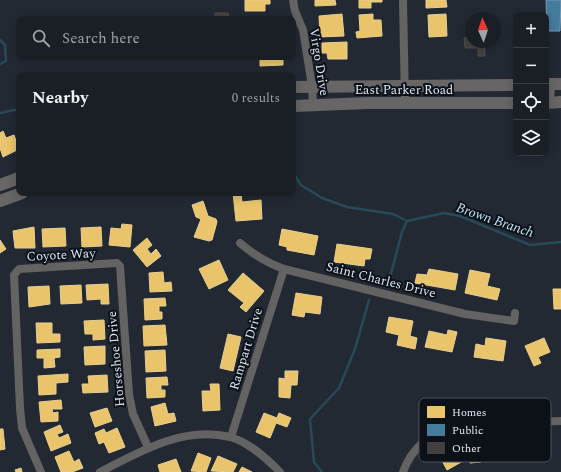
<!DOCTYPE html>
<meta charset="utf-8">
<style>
body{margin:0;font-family:Spectral,serif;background:#23272e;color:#f1f3f6}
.controls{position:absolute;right:12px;top:12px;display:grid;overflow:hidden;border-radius:8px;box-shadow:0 2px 10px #0003}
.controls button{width:36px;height:36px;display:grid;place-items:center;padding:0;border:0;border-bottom:1px solid #383d43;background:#1a1f26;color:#f1f3f6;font:20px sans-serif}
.compass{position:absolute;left:465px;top:12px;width:36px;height:36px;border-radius:50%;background:#1a1f26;box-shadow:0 2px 10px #0003;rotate:357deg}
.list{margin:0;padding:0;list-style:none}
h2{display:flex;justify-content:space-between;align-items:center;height:52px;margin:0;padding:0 16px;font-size:17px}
h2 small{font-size:13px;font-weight:400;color:#9fa2a7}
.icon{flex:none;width:22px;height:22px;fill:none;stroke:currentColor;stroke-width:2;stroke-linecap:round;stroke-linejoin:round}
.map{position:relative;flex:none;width:561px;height:472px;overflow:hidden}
.search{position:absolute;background:#1a1f26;box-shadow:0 2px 10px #0003;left:16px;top:16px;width:280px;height:44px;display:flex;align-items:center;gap:10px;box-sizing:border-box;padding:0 14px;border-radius:8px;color:#9fa2a7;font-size:15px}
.panel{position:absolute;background:#1a1f26;box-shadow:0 2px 10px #0003;left:16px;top:72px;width:280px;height:124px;border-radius:8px}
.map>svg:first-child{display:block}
</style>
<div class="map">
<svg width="561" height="472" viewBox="0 0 561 472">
<rect width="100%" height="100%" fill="#232933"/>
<g fill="#e9c46a" stroke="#e6cf93">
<polygon points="245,0 270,0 270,4 265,4 265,11 245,11"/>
<polygon points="315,0 335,0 336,5 315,6"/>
<polygon points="359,0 382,0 382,2 371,2 371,8 359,8"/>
<polygon points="426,0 446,0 447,7 426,8"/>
<polygon points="342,14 344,36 320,37 319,16"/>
<polygon points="373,14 373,20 381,20 382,36 357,38 356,32 360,31 359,15"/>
<polygon points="446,14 447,36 429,37 428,15"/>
<polygon points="271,17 272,19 252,19 252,18"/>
<polygon points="347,42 347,59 328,59 327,53 322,53 322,43"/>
<polygon points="260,57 283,57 283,65 260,66"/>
<polygon points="3,131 6,138 14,135 19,149 3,157 0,148 0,133"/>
<polygon points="233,193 241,193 242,202 261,200 262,219 236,221"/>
<polygon points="203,201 208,216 216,219 217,222 212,240 209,241 194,237 201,219 196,217 192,205"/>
<polygon points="122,224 132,225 130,247 109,245 111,228 121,229"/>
<polygon points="34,227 35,248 15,248 13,231"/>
<polygon points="101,227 102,246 82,247 81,228"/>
<polygon points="65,228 66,246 43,247 42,229"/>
<polygon points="282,229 318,236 314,255 287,250 287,247 279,245"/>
<polygon points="147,238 152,245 147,249 151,254 156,249 161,256 147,267 133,250"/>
<polygon points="0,240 6,249 0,253"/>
<polygon points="337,244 372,249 370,259 365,259 364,266 334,262"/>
<polygon points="219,260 228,280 209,289 199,269"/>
<polygon points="429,269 458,274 455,290 415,283 417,274 427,275"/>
<polygon points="470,270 490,274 487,286 500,289 497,300 465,293"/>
<polygon points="163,272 164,283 171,282 172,291 150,292 149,273"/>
<polygon points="243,273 264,291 246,312 240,307 244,303 228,290"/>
<polygon points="108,284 109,304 101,304 101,299 87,300 86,285"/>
<polygon points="81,285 82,303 61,304 60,286"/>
<polygon points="49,286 50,304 29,307 28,287"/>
<polygon points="553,289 561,289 561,309 554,309"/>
<polygon points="296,293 322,297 320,314 305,312 304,317 292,315"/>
<polygon points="165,298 166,306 159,306 159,312 162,312 162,319 145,320 144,299"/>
<polygon points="389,317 413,321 410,336 417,338 415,349 397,345 399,335 386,332"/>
<polygon points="104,320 105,339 93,340 93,334 85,334 84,321"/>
<polygon points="36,323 52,323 52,334 60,334 60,342 37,343"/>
<polygon points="165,325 167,345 144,346 143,326"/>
<polygon points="448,330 457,332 452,352 425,347 429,331 447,335"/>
<polygon points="228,334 241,337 233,371 220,368"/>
<polygon points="486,338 506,341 503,361 474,357 476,344 485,346"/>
<polygon points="544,338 550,352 538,357 541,363 534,366 525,346"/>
<polygon points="105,346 105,364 85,365 84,347"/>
<polygon points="60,349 60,357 54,358 55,367 44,368 44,358 37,358 37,350"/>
<polygon points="165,350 166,371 146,372 145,351"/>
<polygon points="285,371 298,371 297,385 291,385 290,398 279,397 279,378 285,379"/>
<polygon points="68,374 68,382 56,383 56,394 39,395 38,376"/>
<polygon points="107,375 108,392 83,393 82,384 89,384 88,376"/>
<polygon points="167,377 168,385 161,385 161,390 165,390 165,397 147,398 146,378"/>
<polygon points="210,384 219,384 220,410 203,411 202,391 211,391"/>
<polygon points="61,400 62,409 52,409 53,413 58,412 58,421 41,422 39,402"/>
<polygon points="165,403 168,414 174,413 176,421 155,426 151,407"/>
<polygon points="107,408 112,421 95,427 90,413"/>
<polygon points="264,413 277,418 279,413 291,418 287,427 276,423 270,438 256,432"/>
<polygon points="60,425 63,432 57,434 59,438 68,434 71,443 51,451 44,432"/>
<polygon points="117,428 125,447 109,453 104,442 99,444 95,433 104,429 106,433"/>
<polygon points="0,429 3,429 5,449 0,450"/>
<polygon points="491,441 491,452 480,453 481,462 470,463 469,443"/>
<polygon points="455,446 463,461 447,470 439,455"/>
<polygon points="69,451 74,462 79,459 83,468 72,472 61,472 55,457"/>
<polygon points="198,453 211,458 206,472 191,471"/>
<polygon points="218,456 237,464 233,472 211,471"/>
<polygon points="176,459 181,472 160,472 158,465"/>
<polygon points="242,467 252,472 239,472"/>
<polygon points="21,468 22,472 16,472 15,470"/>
</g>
<polygon fill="#457b9d" stroke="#749cb7" points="546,0 561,0 560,31 547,31"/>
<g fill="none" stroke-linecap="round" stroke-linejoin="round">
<g stroke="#284959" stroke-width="2.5">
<polyline points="0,40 5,45 6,61 0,64"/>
<polyline points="0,113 19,109"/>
<polyline points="293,173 301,185 322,198 347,207 393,214 407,221 444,213 460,216 530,245 561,242"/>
<polyline points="388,285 402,232 407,221"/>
<polyline points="322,472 314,462 310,419 339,388 355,349 369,300"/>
</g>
</g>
<g fill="#434041" stroke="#514e51">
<polygon points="215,13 228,13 229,19 215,19"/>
<rect x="199" y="18" width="14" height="1"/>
<polygon points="464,38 471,38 471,42 484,42 485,56 478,56 478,48 465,48"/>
</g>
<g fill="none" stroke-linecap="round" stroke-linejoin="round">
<g stroke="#646363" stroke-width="8">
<polyline points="293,0 295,11 303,30 312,86 313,105"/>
<polyline points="403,0 405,103"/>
<path d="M240 243C254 255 267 263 284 269L465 314 514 321 515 313"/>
<polyline points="231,437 284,269"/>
<polyline points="41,472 22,428 20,408 14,275 19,269 117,263 120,266 129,394 133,414 148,447"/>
<path d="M100 472C141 451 183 426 230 437 249 442 267 459 280 472"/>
<path d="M403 472C412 447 430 433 454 424L561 421"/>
</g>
<g stroke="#676566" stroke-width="12">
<polyline points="546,84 561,84"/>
<polyline points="293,87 516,85"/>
<polyline points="548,102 549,84"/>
<polyline points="546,103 561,102"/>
<polyline points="293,106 368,103 516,103"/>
<polyline points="0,185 19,178"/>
<polyline points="0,201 22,193"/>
</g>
</g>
<g text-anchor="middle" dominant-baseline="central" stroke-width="4" stroke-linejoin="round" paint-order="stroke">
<g font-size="13" fill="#e0e8f3" stroke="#0c1118">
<text transform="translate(319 62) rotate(81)">Virgo Drive</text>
<text x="404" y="90">East Parker Road</text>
<text transform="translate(61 255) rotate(-3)">Coyote Way</text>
<text transform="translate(381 280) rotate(14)">Saint Charles Drive</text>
<text transform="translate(246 349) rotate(-73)">Rampart Drive</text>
<text transform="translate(116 359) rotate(-95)">Horseshoe Drive</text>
</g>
<g font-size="14" font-style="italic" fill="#bfe5f9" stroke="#0c1118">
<text transform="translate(495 220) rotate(19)">Brown Branch</text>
</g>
</g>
<rect x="419" y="398" width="132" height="64" rx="6" fill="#0c1118" stroke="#4c525a" stroke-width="1"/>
<rect x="427" y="406" width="18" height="12" fill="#e9c46a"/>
<rect x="427" y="424" width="18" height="12" fill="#457b9d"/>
<rect x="427" y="442" width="18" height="12" fill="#434041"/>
<g font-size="11" fill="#e0e8f3">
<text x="452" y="416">Homes</text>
<text x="452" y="434">Public</text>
<text x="452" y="452">Other</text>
</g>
</svg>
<div class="controls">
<button>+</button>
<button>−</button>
<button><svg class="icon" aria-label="locate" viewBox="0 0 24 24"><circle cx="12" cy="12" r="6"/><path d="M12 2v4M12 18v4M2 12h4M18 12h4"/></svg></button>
<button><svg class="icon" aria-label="layers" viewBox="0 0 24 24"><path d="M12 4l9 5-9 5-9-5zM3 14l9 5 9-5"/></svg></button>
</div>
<svg class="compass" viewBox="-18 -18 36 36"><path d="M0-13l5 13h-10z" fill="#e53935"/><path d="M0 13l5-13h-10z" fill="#9fa2a7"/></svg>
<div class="search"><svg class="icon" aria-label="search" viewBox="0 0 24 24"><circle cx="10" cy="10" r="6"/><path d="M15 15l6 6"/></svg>Search here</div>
<section class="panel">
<h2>Nearby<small>0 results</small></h2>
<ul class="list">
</ul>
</section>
</div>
